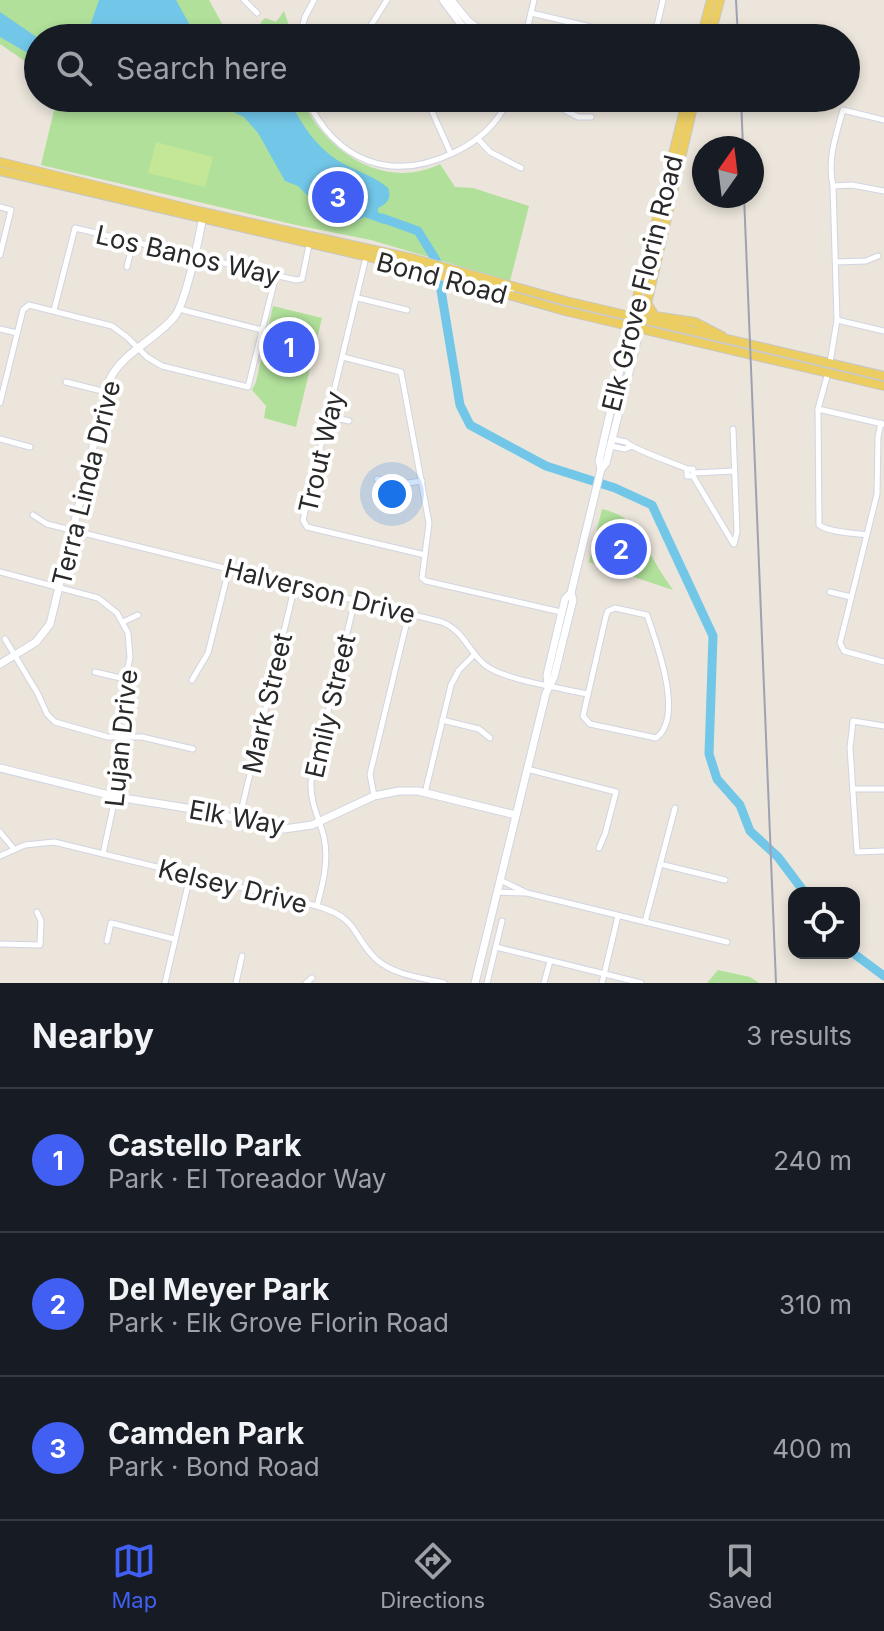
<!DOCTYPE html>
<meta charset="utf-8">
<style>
body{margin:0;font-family:Inter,sans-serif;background:#20242c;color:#f1f3f6}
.controls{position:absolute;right:24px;bottom:24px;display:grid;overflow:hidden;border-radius:16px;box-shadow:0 4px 12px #0003}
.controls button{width:72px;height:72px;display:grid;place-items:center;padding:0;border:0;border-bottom:2px solid #363941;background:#171b24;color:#f1f3f6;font:40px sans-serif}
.compass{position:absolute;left:692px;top:136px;width:72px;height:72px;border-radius:50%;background:#171b24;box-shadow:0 4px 12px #0003;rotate:14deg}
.you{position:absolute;left:392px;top:494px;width:28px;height:28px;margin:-20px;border:6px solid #fff;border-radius:50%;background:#1a73e8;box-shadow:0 0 0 12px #1a73e833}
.badge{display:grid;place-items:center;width:52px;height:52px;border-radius:50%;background:#415ff3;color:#fff;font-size:26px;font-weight:700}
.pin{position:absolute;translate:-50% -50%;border:4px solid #fff;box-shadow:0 2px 8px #0006}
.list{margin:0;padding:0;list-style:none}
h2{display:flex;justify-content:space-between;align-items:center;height:104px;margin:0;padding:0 32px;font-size:34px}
h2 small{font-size:26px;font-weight:400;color:#9ea1a6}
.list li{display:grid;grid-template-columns:52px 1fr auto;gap:24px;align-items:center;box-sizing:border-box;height:144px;padding:0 32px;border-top:2px solid #363941}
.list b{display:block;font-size:30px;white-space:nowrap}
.list p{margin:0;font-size:26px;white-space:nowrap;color:#9ea1a6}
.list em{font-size:26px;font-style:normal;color:#9ea1a6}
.icon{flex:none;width:44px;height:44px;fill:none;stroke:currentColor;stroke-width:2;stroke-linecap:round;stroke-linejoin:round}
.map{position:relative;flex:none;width:884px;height:983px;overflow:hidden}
.search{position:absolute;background:#171b24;box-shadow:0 4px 12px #0003;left:24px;right:24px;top:24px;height:88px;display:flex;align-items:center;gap:20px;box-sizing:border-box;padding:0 28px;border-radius:44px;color:#9ea1a6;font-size:30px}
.sheet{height:536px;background:#171b24}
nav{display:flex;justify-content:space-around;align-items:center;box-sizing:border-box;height:112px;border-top:2px solid #363941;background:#171b24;font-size:22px;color:#9ea1a6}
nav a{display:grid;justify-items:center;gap:4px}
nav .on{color:#415ff3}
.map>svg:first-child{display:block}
</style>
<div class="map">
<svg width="884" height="983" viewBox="0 0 884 983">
<rect width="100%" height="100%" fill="#ebe5db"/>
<g fill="#b0e09a">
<polygon points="0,0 209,0 230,38 38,38 38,70 0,44"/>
<polygon points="284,11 293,38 254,38 258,36 261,22 265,18 276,22"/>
<path d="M57 98H301C324 150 383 192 440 164L455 187 473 188 529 206 510 281 371 240 296 225 41 165Z"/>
<polygon points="273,306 322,318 296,427 264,418 266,406 252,390 256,382"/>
<path d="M602 509C635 517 640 535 655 562 660 572 667 581 673 590L589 562Z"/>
<polygon points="718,970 750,977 759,983 707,983"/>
</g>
<polygon fill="#c3e796" points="156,142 213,157 205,187 148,173"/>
<g fill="#72c7e9">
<polygon points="99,0 176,0 197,38 86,38"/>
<polygon points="0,12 38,38 38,59 0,37"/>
<path d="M183 98H289C301 125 318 150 344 164 359 172 376 177 388 188 392 198 387 204 378 208V212L393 222 384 224 364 217 355 222 309 197 298 186 285 181 258 133 244 117 225 108Z"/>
</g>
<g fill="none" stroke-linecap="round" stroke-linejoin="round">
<g stroke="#72c7e9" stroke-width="9">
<polyline points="382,218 418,231 436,260 460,405 470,425 546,466 615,488 652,505 713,636 709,754 717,779 740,805 750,831 778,857 805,893"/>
<polyline points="853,953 884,976"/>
</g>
<g stroke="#d1d4e2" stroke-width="7">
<g id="street">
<polyline points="244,0 257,13"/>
<polyline points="531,13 638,38"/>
<polyline points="299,38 305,17 314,0"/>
<polyline points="363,38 387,0"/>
<polyline points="525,38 534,0"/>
<polyline points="654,38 663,0"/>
<path d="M306 98C336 161 390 183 453 153 479 141 498 124 509 98"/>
<polyline points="426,98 451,154"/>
<polyline points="531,98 553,104 578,117 591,117"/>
<polyline points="478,139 490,152 521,168"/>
<polyline points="833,186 852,185 884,191"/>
<polyline points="0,207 11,210 0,255"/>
<polyline points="366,257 303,520 307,527 425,555"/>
<polyline points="836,262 866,261 878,256"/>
<polyline points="127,267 133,242"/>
<polyline points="358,298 407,310"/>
<polyline points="179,309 262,330"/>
<polyline points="54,310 75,228 296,280 302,279 309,245"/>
<polyline points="837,320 884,331"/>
<polyline points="0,329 17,333"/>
<polyline points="343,357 401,372 429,523 422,578 426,581 561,612"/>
<path d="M830 363 837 320 833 186C827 160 836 135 843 110L884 120"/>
<path d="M828 373 818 409 819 525C828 532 854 533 866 535"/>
<polyline points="66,382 106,392"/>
<polyline points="0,403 23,310 29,305 112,326 127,337 147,357 162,366 248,387 276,275"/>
<polyline points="818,409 883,424"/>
<polyline points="328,416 349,421"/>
<polyline points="881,423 878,437 877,494 840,643 844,651 884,662"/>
<polyline points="733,429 737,532 734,544"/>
<polyline points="0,439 30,447"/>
<path d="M612 439 626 442C632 449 674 463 687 469"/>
<polyline points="611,446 625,449 630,447"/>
<polyline points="694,473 734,471"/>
<polyline points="693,476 687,476 687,469 693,469 693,476 733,543"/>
<polyline points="377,479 400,484 422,481"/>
<path d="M33 515 47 524 442 622C464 631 468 651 485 665 504 680 561 688 587 694"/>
<polyline points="0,572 98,598 117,613 128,633 130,657 118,721 121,770 103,854"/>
<polyline points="830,592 851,597"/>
<path d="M615 608 647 615C656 642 685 717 656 738L590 724 583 716 606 616 608 611Z"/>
<polyline points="123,622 138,615"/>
<polyline points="5,639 38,694 47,714 55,722 108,737 142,737 193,749"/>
<polyline points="95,672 125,679"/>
<polyline points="192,680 208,653 229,569"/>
<polyline points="442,720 479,729 490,738"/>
<polyline points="884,726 853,721 850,748 857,852 884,851"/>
<polyline points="527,769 616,792 605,834 599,848"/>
<polyline points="855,789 884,789"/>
<polyline points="425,793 451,685 459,670 474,655"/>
<polyline points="374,796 370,774 409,613"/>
<polyline points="239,820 295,585"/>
<polyline points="0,832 14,849"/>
<path d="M0 856 25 845 54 842 317 906C361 919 351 936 377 960 395 975 421 978 444 983"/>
<polyline points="660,864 725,880"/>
<polyline points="500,880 527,893 727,942"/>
<polyline points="497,892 526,893"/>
<path d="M317 906C323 883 329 861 324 837 319 818 310 803 311 782L355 600"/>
<polyline points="645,922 675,808"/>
<polyline points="107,941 111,923 174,939"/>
<polyline points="0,944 40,945 41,921 37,912"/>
<polyline points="496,947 641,983"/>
<polyline points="165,983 190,876"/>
<polyline points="236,983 242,956"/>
<polyline points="306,983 312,978"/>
<polyline points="487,983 502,921"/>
<polyline points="544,983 550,961"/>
<polyline points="602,983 618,916"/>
</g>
</g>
<g stroke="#d1d4e2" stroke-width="9">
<g id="secondary">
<polyline points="443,0 463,27 477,38"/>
<polyline points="451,0 468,21 491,38"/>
<polyline points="469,282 512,288"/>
<polyline points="601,469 606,463 640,329"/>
<path d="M0 664 36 642 50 624 109 381C121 353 156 340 175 316 186 301 200 235 203 214"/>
<polyline points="548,685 547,675 565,599 571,593"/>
<polyline points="0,768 117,797 193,809 284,829 312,825 374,796 399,791 418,791 516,815"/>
<polyline points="475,983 546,693 554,677 573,600 571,593 601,469 599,461 630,326"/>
</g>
</g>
<g stroke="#c7c7c7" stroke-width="10">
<g id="primary">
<polyline points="701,38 711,0"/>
<polyline points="710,38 720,0"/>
<polyline points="0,162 203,212 415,259 566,301 884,376"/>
<polyline points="0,171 411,267 565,311 884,386"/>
<polyline points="647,303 655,316 695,322 722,336"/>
<polyline points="631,322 687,98"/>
<polyline points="642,325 695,98"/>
</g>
</g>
<use href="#street" stroke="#fff" stroke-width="5"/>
<use href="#secondary" stroke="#fff" stroke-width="7"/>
<use href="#primary" stroke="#ebcd61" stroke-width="8"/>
<g stroke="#9fa1b3" stroke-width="2">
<polyline points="736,0 738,38"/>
<polyline points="741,98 743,148"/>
<polyline points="744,196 776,983"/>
</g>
</g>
<g text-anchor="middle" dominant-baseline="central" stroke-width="8" stroke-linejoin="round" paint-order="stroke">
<g font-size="26" fill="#292929" stroke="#fff">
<text transform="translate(188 255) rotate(13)">Los Banos Way</text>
<text transform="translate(442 278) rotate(15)">Bond Road</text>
<text transform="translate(642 283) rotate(-76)">Elk Grove Florin Road</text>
<text transform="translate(321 452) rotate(-77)">Trout Way</text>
<text transform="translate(86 483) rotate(-76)">Terra Linda Drive</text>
<text transform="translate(320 591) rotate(14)">Halverson Drive</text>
<text transform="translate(267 703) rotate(-77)">Mark Street</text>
<text transform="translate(330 706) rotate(-77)">Emily Street</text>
<text transform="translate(121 738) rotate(-84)">Lujan Drive</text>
<text transform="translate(237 817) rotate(10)">Elk Way</text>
<text transform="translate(233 886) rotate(14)">Kelsey Drive</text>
</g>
</g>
</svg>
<div class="controls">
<button><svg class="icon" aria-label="locate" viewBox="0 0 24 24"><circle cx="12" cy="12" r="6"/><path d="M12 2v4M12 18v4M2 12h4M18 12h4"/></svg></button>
</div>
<svg class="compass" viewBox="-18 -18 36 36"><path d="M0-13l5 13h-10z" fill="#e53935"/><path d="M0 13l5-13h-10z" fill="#9ea1a6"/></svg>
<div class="you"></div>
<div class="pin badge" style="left:289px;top:347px">1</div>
<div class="pin badge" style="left:621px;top:549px">2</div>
<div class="pin badge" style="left:338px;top:197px">3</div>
<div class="search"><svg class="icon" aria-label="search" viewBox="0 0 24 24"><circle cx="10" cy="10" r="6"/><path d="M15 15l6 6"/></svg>Search here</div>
</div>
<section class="sheet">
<h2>Nearby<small>3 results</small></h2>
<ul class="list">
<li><span class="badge">1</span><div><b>Castello Park</b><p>Park · El Toreador Way</p></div><em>240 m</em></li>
<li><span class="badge">2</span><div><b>Del Meyer Park</b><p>Park · Elk Grove Florin Road</p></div><em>310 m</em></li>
<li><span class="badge">3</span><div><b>Camden Park</b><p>Park · Bond Road</p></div><em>400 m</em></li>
</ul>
</section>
<nav>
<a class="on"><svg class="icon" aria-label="map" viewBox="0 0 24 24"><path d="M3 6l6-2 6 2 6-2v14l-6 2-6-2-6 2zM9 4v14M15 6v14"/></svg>Map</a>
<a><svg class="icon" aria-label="directions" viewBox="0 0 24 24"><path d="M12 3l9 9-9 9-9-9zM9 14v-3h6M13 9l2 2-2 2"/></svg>Directions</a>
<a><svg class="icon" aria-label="saved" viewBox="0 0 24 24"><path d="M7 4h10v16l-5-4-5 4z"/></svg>Saved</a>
</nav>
